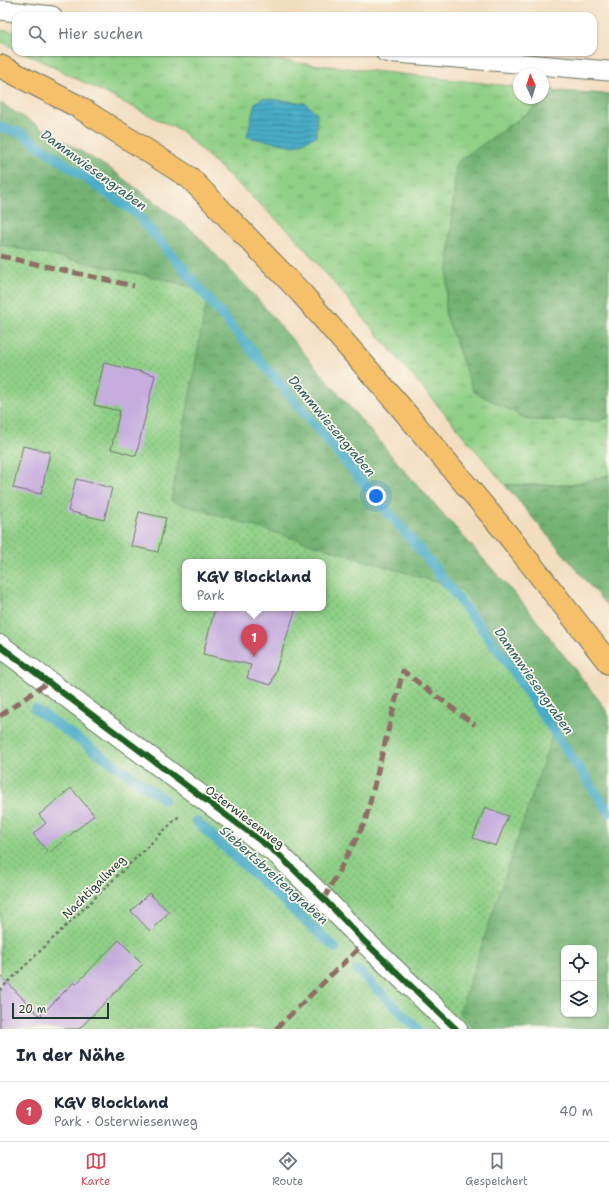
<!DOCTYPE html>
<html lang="de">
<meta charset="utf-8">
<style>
body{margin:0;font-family:"Shantell Sans",sans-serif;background:#f6f6f7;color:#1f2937}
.controls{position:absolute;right:12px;bottom:12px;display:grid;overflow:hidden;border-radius:8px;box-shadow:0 1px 3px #0004}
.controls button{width:36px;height:36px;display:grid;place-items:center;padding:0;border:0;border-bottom:1px solid #e0e1e3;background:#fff;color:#1f2937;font:20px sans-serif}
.compass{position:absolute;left:513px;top:68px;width:36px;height:36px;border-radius:50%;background:#fff;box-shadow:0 1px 3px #0004;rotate:356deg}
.scale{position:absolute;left:12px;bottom:10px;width:97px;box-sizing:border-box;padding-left:4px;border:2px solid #1f3d34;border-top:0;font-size:11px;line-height:14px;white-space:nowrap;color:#1f3d34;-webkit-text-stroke:3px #fbf7ec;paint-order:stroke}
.you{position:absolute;left:376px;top:496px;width:14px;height:14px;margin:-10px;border:3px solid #fff;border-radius:50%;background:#1a73e8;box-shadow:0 0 0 6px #1a73e833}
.badge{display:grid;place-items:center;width:26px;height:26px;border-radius:50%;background:#d1495b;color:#fff;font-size:13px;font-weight:700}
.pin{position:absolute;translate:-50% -33px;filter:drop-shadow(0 1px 2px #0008)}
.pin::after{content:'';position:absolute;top:21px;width:14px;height:12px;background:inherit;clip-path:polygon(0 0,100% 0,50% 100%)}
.popup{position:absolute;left:182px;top:559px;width:144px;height:52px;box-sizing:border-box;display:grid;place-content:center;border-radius:8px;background:#fff;filter:drop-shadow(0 1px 3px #0005);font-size:13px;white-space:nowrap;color:#747a83}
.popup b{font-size:15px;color:#1f2937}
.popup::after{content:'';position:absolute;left:50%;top:100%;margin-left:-8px;border:8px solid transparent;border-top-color:#fff}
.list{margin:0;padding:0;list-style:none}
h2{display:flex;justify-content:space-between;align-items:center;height:52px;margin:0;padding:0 16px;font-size:17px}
h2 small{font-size:13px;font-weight:400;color:#747a83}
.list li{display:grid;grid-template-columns:26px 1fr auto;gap:12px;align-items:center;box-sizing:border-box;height:60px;padding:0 16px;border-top:1px solid #e0e1e3}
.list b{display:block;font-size:15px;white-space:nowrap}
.list p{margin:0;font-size:13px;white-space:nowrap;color:#747a83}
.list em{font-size:13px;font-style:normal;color:#747a83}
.icon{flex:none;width:22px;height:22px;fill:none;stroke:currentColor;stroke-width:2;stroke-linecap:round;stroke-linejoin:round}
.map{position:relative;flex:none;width:609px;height:1029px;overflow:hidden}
.search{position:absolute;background:#fff;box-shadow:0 1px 3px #0004;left:12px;right:12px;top:12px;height:44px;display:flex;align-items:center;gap:10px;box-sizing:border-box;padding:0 14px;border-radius:12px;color:#747a83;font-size:15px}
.sheet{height:112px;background:#fff}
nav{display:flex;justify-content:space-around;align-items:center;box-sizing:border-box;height:56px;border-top:1px solid #e0e1e3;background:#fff;font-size:11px;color:#747a83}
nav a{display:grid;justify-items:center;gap:2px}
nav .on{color:#d1495b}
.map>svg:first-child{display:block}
</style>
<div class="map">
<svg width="609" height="1029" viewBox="0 0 609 1029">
<defs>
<pattern id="grass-tufts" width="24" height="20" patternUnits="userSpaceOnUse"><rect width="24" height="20" fill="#8fcf86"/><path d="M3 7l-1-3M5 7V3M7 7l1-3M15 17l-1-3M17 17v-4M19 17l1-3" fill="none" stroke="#74a96e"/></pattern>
<pattern id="forest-crowns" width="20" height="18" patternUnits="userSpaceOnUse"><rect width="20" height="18" fill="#73b273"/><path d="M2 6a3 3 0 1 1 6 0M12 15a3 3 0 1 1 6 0" fill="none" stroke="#5e925f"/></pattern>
<pattern id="garden-dots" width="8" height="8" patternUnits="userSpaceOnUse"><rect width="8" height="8" fill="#8fcf86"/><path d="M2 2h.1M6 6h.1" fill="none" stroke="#74a96e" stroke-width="1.8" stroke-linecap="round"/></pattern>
<pattern id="water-rules" width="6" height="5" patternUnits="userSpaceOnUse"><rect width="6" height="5" fill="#48acc7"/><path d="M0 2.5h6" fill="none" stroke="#3b8da2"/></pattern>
</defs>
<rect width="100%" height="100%" fill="#fbf7ec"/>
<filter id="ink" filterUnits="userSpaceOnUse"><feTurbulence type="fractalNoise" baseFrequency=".025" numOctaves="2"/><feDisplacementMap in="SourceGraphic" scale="8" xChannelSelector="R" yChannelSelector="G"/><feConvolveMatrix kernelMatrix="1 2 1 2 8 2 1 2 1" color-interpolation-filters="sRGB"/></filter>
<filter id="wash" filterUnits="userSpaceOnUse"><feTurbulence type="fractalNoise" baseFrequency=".012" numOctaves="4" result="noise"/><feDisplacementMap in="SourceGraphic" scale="16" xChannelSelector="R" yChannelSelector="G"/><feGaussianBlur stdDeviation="0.9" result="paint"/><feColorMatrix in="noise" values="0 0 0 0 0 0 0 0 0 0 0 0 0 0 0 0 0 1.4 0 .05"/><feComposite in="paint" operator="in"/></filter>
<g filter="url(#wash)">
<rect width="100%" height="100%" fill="#f3ddbf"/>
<g fill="url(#grass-tufts)" stroke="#57865d">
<polygon points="0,30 16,32 16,49 0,41"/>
<polygon points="23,52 201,52 519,87 519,98 543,98 543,89 559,91 456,164 599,421 609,417 609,475 571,485 505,485 295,237 181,131"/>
</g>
<g fill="url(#forest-crowns)" stroke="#497854" fill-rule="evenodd">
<polygon points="559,91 609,94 609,417 600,421 529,420 473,391 445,312 456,163"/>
<path d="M0 103 112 170 194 232 254 295 397 462 526 607 602 704 609 716V1029H475L458 1014 556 723 462 590 170 502 208 292 163 279 0 245ZM564 948H594V1014H564Z"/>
<polygon points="609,475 609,608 505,485 571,485"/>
</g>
<path fill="url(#garden-dots)" stroke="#57865d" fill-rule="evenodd" d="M0 245 163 279 208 292 171 501 462 590 556 724 459 1013 475 1029H0ZM185 562H323V608H185Z"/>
<polygon fill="url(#water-rules)" stroke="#34747e" points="262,98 305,103 317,113 316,136 294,146 247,137 255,103"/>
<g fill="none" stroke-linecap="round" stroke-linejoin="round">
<g stroke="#48acc7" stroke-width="10">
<polyline points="0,127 21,133 136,213 426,557 500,652 609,812"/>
<polyline points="35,709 164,799"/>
<polyline points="196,821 335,948"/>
<polyline points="357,970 418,1029"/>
</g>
</g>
<g id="blocks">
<g fill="#c6adde">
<polygon points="104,363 155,375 136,456 111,449 120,411 94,405"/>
<polygon points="23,446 50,452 41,494 13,488"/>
<polygon points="76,479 112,488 104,520 68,511"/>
<polygon points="139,512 166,518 158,552 131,546"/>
<polygon points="215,608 296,608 271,685 247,678 251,665 203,654"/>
<polygon points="71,788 94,815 49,853 33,834 46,823 39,815"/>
<polygon points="485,807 508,816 496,846 473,838"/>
<polygon points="149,893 169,912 150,931 131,911"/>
<polygon points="119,940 143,964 79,1029 0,1029 0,975 40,1016 74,982 76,984"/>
</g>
</g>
</g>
<g filter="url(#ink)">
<use href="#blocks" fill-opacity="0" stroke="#697565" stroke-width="1"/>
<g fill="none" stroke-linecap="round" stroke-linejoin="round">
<g stroke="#697565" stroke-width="21">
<g id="lane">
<polyline points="0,10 52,16"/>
<polyline points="385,52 609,71"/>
</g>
</g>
<g stroke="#697565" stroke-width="24">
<polyline id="street" points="0,646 278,854 324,899 365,942 456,1029"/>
</g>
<g stroke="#697565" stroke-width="24">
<polyline id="highway" points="0,66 77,106 190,178 302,294 398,404 507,534 609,663"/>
</g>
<polyline stroke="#697565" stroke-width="2.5" stroke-dasharray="3 3" stroke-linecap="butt" points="0,990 179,816"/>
<use href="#lane" stroke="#fff" stroke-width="19"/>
<use href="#street" stroke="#fff" stroke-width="22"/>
<use href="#highway" stroke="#f6c06b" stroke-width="22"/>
<g stroke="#8d6e63" stroke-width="5" stroke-dasharray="10 5" stroke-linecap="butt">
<polyline points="0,256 134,286"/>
<polyline points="0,716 48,682"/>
<polyline points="324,899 365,822 403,671 475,725"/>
<polyline points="276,1029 365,942"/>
</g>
<g stroke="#fbf7ec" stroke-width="8">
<polyline id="cycleway" points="0,646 278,854 324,899 365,942 456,1029"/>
</g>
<use href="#cycleway" stroke="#1b5e20" stroke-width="6"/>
</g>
</g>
<g text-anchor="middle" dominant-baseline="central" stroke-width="3.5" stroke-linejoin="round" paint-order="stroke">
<g font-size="12" fill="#1f3d34" stroke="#fbf7ec">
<text transform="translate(245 817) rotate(37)">Osterwiesenweg</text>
<text transform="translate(94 887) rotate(-45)">Nachtigallweg</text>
</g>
<g font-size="13" font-style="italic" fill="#2b5e60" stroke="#fbf7ec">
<text transform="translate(94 170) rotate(36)">Dammwiesengraben</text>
<text transform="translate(332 426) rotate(50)">Dammwiesengraben</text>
<text transform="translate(534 681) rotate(55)">Dammwiesengraben</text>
<text transform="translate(274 875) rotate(42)">Siebertsbreitengraben</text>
</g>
</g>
</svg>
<div class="controls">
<button><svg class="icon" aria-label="locate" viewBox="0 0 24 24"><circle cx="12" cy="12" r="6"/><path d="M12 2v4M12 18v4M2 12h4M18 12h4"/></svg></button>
<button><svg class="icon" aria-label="layers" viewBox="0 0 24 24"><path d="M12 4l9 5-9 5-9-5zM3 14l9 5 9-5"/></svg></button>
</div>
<svg class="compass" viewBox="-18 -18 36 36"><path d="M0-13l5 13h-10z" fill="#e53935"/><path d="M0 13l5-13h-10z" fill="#747a83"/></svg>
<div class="scale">20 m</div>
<div class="you"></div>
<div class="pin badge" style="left:254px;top:657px">1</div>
<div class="popup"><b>KGV Blockland</b>Park</div>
<div class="search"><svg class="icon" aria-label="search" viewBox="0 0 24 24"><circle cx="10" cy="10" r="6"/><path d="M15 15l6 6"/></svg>Hier suchen</div>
</div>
<section class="sheet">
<h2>In der Nähe<small></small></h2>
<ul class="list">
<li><span class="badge">1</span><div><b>KGV Blockland</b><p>Park · Osterwiesenweg</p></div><em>40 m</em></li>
</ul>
</section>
<nav>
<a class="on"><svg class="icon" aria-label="map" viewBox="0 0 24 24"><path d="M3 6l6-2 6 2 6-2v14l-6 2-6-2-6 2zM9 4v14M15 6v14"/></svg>Karte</a>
<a><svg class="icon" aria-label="directions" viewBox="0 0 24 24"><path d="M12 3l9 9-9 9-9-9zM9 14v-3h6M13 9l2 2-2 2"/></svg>Route</a>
<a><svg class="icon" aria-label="saved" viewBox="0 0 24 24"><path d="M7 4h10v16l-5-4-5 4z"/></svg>Gespeichert</a>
</nav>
